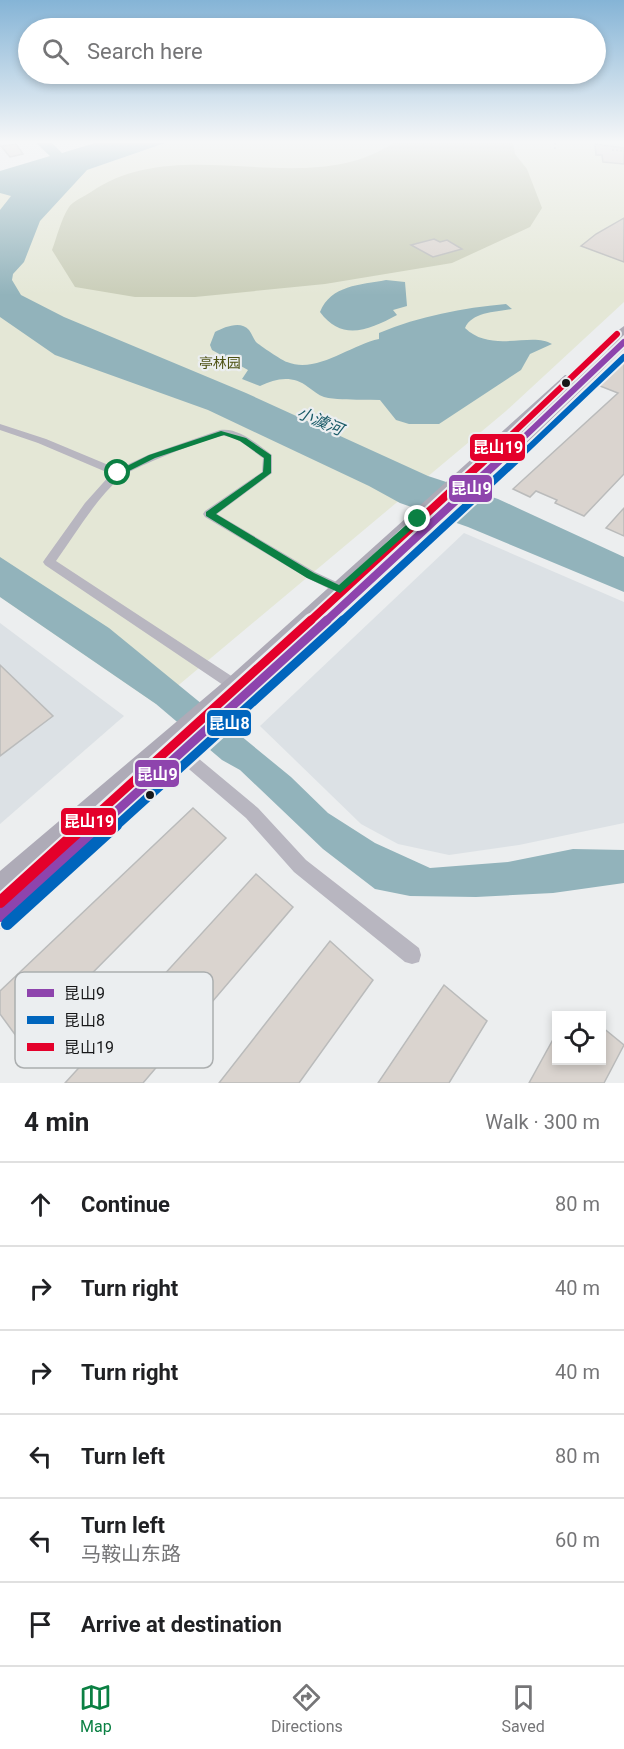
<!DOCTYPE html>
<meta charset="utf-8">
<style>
body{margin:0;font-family:Roboto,"Noto Sans SC",sans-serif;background:#f6f6f6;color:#202124}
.controls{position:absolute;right:18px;bottom:18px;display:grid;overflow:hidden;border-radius:0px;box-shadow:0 3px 9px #0003}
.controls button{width:54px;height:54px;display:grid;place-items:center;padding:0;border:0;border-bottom:2px solid #e0e0e0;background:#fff;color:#202124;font:30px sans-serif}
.stop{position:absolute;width:18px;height:18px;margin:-14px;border:4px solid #0b8043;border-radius:50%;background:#fff}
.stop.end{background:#0b8043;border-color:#fff;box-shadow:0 2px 6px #0008}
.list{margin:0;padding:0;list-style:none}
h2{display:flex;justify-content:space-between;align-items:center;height:78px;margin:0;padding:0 24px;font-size:26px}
h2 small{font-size:20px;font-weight:400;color:#757577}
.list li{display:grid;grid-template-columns:39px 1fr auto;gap:18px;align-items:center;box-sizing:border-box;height:84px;padding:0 24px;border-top:2px solid #e0e0e0}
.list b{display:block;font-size:22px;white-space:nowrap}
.list p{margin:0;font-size:20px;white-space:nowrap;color:#757577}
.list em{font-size:20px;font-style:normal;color:#757577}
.icon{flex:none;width:33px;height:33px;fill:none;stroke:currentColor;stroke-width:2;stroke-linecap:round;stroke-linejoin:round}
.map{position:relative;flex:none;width:624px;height:1083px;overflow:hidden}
.search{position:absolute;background:#fff;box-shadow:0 3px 9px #0003;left:18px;right:18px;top:18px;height:66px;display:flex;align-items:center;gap:15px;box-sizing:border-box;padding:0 21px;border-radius:33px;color:#757577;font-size:22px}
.sheet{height:582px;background:#fff}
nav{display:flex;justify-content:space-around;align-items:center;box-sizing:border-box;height:84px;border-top:2px solid #e0e0e0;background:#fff;font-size:16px;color:#757577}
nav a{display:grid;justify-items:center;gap:3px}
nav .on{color:#0b8043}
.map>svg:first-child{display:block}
</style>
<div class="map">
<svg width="624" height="1083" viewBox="0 0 624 1083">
<rect width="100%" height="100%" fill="#eceeef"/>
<g fill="#dce1e5">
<polygon points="464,533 624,602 624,823 519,845 449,855 398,844 361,824 260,726"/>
<polygon points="0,623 124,716 0,824"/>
</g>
<polygon fill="#e4e7d6" points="165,143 624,143 624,302 506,411 156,704 0,597 0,192 87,170"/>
<path fill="#caceb9" d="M393 143H513L515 154 527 169 542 208 530 227 452 263 325 284 195 297H135L75 287 52 250C57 237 61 219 69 207 73 201 85 196 91 192 181 130 306 202 393 143Z"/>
<g fill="#92b3bb">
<polygon points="36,143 52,143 62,153 95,143 165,143 87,170 40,221 24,262 13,274 12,280 21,295 64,317 246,393 428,476 498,499 624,557 624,592 468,527 400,503 369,486 208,410 55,355 0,317 0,210 11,196 0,193 0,171 50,156"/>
<path d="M386 280 405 282 407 306 393 310 397 315C369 330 342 342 320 312 331 285 360 285 386 280Z"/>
<path d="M506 304 512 309C496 312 472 312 465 328 492 354 532 331 552 344L530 354 521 370 439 424H409L396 420 380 400C362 399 341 401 324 397 318 395 314 391 308 387 293 375 276 378 260 386L242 379 248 370 212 350 210 345 215 332C224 327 241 320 249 330 252 334 253 338 256 342 259 345 283 361 287 362 317 374 350 345 379 339V333C420 316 462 308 506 304Z"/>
<polygon points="0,557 109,628 291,777 328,813 375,843 430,868 508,862 573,849 624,850 624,883 553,893 476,897 410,896 375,889 323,849 240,770 222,760 156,704 0,597"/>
</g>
<g fill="#dad4cf" stroke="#babbbb" stroke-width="1.5">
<polygon points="16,144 23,154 10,157 1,146"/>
<polygon points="595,144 624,148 624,164 603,162 602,155 596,155"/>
<polygon points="624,218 624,262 581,246 596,234"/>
<polygon points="434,239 440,242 447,240 462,249 433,257 411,245"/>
<polygon points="624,361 624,474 584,516 555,503 557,500 536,491 530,497 513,489 618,393 595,384"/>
<polygon points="624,508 624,536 606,528"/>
<polygon points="0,665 53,716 0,756"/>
<polygon points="193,808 226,838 22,1044 0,1014 0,991"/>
<polygon points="256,874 293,907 143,1083 65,1083"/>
<polygon points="330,941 373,980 299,1083 219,1083"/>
<polygon points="444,985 487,1021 449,1083 378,1083"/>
<polygon points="602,1027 624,1045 604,1083 529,1083 556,1034 556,1060 602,1060"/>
</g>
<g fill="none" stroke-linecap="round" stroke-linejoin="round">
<g stroke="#b0b0b6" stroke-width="1.5" stroke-dasharray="2 2" stroke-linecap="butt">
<polyline points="555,143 555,149"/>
<polyline points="612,150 624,151"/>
</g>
<g fill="#b8b6c0" fill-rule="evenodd">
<path d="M0 424 46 439 118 469 148 455 220 430C239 427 258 445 272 455V473L217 514 315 572 345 586 346 589 345 592 340 594 307 578 205 517 203 514 205 511 262 472 263 458C252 451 237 435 223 436 211 436 130 469 121 477 95 500 76 533 56 561L239 681 241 685 239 689 234 691 229 689 45 565 43 562 45 559 85 503 111 474 38 443 0 430Z"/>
<polygon points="181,746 186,748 258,808 306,860 419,948 421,955 419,962 412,964 405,962 294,872 246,818 176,758 173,753 176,748"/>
</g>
<g fill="#aeabb7" fill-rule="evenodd">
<polygon points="624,326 624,335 608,350 600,350 600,344"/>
<polygon points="624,338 624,349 438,529 9,925 0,929 0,871 227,679 565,375 575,375 576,378 575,381 340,599 426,521 620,339"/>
</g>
<g stroke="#ebeef0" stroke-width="10">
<polyline id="bus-1-far3" points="501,459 624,342"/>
</g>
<g stroke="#ebeef0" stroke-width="12">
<polyline id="bus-1-far2" points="325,622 503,457"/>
</g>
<g stroke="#ebeef0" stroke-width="14">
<polyline id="bus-1-far1" points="99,827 327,620"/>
</g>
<g stroke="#ebeef0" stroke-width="16">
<polyline id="bus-1" points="0,916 101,825"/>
</g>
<g stroke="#ebeef0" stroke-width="10">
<polyline id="bus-2-far3" points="517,459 624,357"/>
</g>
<g stroke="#ebeef0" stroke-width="12">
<polyline id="bus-2-far2" points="341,622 519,457"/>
</g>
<g stroke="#ebeef0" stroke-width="14">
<polyline id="bus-2-far1" points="115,827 343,620"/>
</g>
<g stroke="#ebeef0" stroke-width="16">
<polyline id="bus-2" points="7,924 116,825"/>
</g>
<g stroke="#ebeef0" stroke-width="10">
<polyline id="bus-3-far3" points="486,459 617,334"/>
</g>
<g stroke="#ebeef0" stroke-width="12">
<polyline id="bus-3-far2" points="309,622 488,457"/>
</g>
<g stroke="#ebeef0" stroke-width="14">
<polyline id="bus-3-far1" points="83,827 311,620"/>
</g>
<g stroke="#ebeef0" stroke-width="16">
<polyline id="bus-3" points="0,902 85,825"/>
</g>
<use href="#bus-1-far3" stroke="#8e44ad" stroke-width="6"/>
<use href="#bus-1-far2" stroke="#8e44ad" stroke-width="8"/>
<use href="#bus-1-far1" stroke="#8e44ad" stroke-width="9"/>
<use href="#bus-1" stroke="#8e44ad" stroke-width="12"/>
<use href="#bus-2-far3" stroke="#0065bd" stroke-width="6"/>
<use href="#bus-2-far2" stroke="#0065bd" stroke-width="8"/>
<use href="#bus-2-far1" stroke="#0065bd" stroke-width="9"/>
<use href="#bus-2" stroke="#0065bd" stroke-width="12"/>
<use href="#bus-3-far3" stroke="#e4002b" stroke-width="6"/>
<use href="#bus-3-far2" stroke="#e4002b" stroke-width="8"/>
<use href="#bus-3-far1" stroke="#e4002b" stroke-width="9"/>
<use href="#bus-3" stroke="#e4002b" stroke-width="12"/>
</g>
<linearGradient id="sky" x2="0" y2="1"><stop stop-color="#85b4d6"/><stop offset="0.48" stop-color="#f6f7f8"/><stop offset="1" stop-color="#f6f7f8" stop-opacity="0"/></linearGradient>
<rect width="624" height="295" fill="url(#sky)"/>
<polygon fill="#0b8043" points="221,431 246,438 271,455 271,473 216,514 314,573 339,585 415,517 423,519 340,593 307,578 206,516 206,512 263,472 264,458 240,441 224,435 155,458 121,475 113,473 149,455"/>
<g fill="#161718" stroke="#ebeef0" stroke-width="2">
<circle cx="566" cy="383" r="5"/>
<circle cx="150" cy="795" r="5"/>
</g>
<g text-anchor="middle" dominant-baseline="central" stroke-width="4.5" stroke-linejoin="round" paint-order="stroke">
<g font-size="14" fill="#4d5112" stroke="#ebeef0">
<text x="220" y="363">亭林园</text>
</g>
<g font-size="16" font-style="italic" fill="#195a67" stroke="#ebeef0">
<text transform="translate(320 421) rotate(23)">小澞河</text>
</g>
</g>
<rect x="15" y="972" width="198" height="96" rx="9" fill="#ebeef0" stroke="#abaeaf" stroke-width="1.5"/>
<rect x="27" y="989" width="27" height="8" fill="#8e44ad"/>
<rect x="27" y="1016" width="27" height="8" fill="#0065bd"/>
<rect x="27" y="1043" width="27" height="8" fill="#e4002b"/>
<g font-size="16" fill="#161718">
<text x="64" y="999">昆山9</text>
<text x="64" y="1026">昆山8</text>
<text x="64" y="1053">昆山19</text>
</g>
<g stroke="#ebeef0" stroke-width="2">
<rect x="469" y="433" width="57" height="29" rx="6" fill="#e4002b"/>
<rect x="448" y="474" width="45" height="29" rx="6" fill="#8e44ad"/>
<rect x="206" y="709" width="46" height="28" rx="6" fill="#0065bd"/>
<rect x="134" y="759" width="46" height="29" rx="6" fill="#8e44ad"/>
<rect x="60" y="807" width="57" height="29" rx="6" fill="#e4002b"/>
</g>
<g font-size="16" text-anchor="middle" font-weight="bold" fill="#fff">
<text x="498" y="453">昆山19</text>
<text x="471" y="494">昆山9</text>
<text x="229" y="729">昆山8</text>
<text x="157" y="780">昆山9</text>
<text x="89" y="827">昆山19</text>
</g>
</svg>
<div class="controls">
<button><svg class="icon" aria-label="locate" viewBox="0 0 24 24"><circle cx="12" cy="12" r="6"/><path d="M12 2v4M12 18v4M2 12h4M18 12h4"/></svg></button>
</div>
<div class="stop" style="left:118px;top:473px"></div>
<div class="stop end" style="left:418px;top:519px"></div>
<div class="search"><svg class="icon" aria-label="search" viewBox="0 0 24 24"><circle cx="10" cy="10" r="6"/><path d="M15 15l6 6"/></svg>Search here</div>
</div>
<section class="sheet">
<h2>4 min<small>Walk · 300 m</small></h2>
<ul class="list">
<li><svg class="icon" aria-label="ahead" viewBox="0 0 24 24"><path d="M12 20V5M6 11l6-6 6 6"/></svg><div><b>Continue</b></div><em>80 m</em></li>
<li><svg class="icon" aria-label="right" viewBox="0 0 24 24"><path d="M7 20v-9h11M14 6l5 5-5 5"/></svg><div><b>Turn right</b></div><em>40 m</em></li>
<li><svg class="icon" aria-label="right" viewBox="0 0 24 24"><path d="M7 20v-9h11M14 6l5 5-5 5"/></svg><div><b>Turn right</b></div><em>40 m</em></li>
<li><svg class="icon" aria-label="left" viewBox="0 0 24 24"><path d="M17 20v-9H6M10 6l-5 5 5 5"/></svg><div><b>Turn left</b></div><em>80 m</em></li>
<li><svg class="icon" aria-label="left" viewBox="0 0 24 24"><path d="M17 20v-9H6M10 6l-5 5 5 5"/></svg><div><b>Turn left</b><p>马鞍山东路</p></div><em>60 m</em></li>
<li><svg class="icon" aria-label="arrive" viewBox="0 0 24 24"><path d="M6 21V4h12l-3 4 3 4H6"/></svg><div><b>Arrive at destination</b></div></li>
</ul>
</section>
<nav>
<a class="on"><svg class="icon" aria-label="map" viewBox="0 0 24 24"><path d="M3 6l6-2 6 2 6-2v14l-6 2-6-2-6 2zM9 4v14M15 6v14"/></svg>Map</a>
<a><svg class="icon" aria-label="directions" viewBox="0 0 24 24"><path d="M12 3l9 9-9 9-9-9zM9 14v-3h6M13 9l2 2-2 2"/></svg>Directions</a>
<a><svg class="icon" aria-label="saved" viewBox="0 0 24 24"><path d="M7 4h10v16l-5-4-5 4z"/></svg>Saved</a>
</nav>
